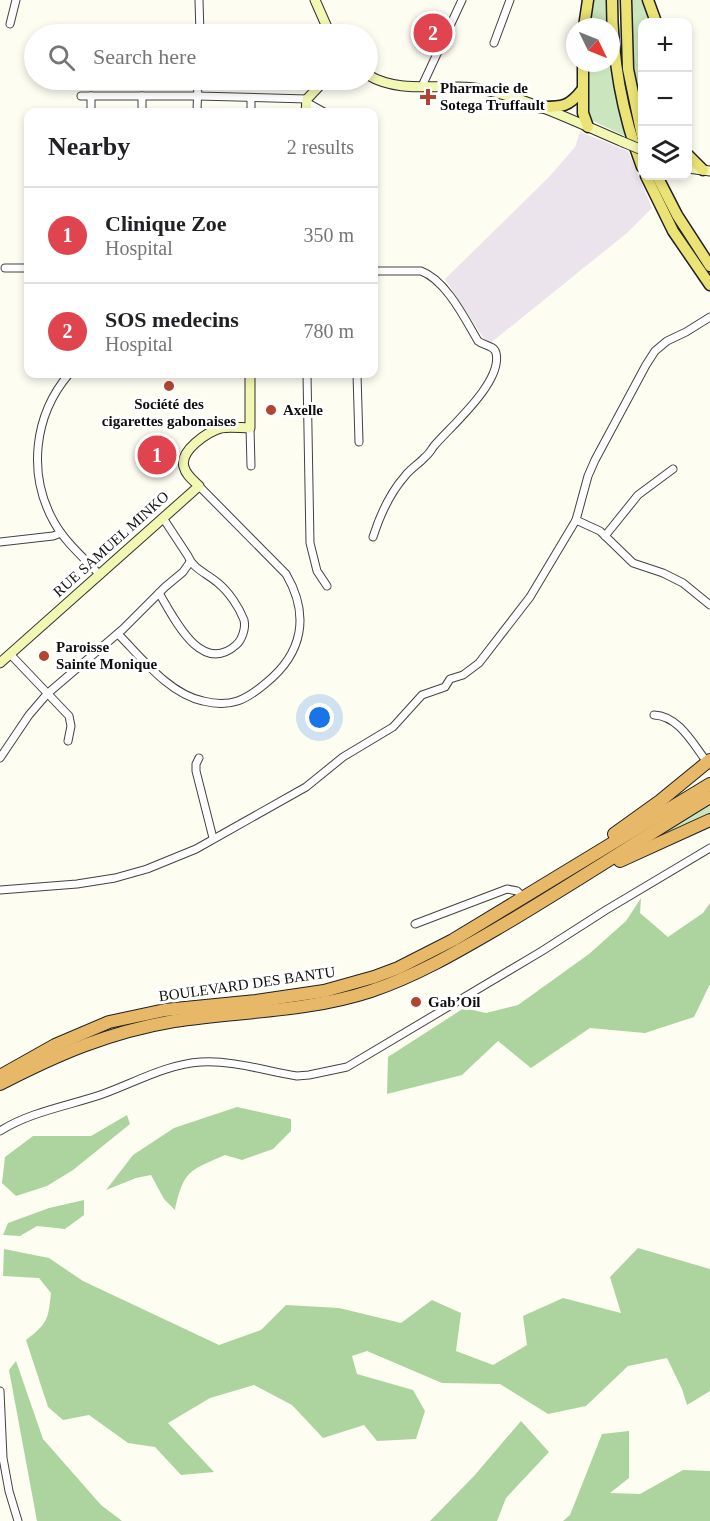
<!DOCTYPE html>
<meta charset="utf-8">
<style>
body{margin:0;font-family:"Times New Roman",serif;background:#f6f6f6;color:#202124}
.controls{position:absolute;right:18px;top:18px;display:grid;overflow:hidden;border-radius:12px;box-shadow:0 3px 9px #0003}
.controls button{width:54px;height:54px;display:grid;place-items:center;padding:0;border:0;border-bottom:2px solid #e0e0e0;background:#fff;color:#202124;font:30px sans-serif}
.compass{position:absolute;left:566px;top:18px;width:54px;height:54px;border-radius:50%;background:#fff;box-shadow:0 3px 9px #0003;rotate:133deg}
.you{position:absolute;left:320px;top:718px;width:21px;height:21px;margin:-15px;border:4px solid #fff;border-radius:50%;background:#1a73e8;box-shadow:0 0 0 9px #1a73e833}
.badge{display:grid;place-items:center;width:39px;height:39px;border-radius:50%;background:#ea580c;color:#fff;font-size:20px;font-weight:700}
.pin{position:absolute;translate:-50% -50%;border:3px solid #fff;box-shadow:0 2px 6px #0006}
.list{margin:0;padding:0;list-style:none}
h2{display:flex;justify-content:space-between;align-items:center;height:78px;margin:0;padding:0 24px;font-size:26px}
h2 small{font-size:20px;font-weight:400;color:#757577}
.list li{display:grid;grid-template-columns:39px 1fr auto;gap:18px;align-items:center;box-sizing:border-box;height:96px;padding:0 24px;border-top:2px solid #e0e0e0}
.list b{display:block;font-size:22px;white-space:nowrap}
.list p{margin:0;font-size:20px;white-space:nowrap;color:#757577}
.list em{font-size:20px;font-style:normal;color:#757577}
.icon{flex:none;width:33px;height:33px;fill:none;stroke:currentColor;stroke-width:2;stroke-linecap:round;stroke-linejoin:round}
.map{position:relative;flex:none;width:710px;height:1521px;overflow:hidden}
.search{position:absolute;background:#fff;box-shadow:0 3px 9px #0003;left:24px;top:24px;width:354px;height:66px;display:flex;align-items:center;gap:15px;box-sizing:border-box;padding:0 21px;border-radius:33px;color:#757577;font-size:22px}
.panel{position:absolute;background:#fff;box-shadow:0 3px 9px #0003;left:24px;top:108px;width:354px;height:270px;border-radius:12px}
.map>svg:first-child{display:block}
</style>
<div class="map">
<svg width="710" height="1521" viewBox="0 0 710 1521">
<rect width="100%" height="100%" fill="#fefdf2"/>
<polygon fill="#ece4ec" points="580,132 628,151 652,208 627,233 488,345 445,279 549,177 575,147"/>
<g fill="#cbe5be">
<polygon points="592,0 607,0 607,27 588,27"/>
<polygon points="631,0 645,0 653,22 642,22 642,112 633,60"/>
<polygon points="587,63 611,63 627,137 593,121 587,116"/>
<polygon points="710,805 710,815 633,851"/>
</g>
<g fill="#add49f">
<polygon points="641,898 640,913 668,937 703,913 710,903 710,984 694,1017 645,1033 590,1028 531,1068 498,1041 462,1075 387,1094 388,1057 464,1008 486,1013 518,1005 589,954 626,921"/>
<path d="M237 1107 291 1119V1131L273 1149 242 1160 225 1155C189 1171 184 1170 175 1210L164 1199 151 1175 136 1178 106 1190 133 1155 174 1128Z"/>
<polygon points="127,1115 130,1124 73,1170 47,1186 16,1196 2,1183 5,1157 33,1136 91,1136"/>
<polygon points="84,1200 84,1215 65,1229 37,1226 20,1236 3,1235 8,1223 49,1208"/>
<path d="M638 1248 710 1269V1391L687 1405 682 1389 667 1358 628 1366 586 1406 548 1414 500 1384 442 1383 367 1351 352 1356 357 1374 413 1390 425 1411 416 1439 377 1441 364 1425 323 1438 292 1405 254 1385 210 1398 168 1423 214 1472 181 1475 155 1447 128 1443 89 1415 63 1420 48 1407 26 1340C48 1323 48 1320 51 1293L39 1278 3 1276 4 1249 49 1258 83 1281 219 1345 261 1330 286 1305 339 1308 401 1323 432 1300 461 1313 456 1351 493 1365 527 1345 523 1316 563 1298 621 1313 610 1277Z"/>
<polygon points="16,1361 43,1439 101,1505 122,1521 37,1521 9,1370"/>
<polygon points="521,1421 549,1452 506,1498 497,1521 430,1521 474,1476"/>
<polygon points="629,1431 629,1478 610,1493 640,1494 683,1470 710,1471 710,1521 563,1521 570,1515 602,1434"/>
</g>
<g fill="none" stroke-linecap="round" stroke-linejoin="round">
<g stroke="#424242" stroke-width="9">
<g id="street">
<polyline points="199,0 200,34"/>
<polyline points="10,24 16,0"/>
<polyline points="494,43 510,0"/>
<polyline points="422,86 462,0"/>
<polyline points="81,96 197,96 307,99"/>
<polyline points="142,96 142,112"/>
<polyline points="251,98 251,112"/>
<polyline points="306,102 324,112"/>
<polyline points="91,112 91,96"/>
<polyline points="197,112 198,80"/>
<polyline points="5,268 28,268"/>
<polyline points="710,317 686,332 667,341 655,351 646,365 595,460 588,476 576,520 600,531 633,563 663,573 683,583 710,605"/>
<path d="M69 374C34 415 27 474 54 522 65 542 84 558 100 575"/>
<polyline points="307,374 310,543 317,571 327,586"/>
<polyline points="357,374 359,442"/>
<polyline points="250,428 251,466"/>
<polyline points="605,536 638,495 673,469"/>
<path d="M373 537C380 515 390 493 405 476 411 468 419 464 425 457 429 454 431 450 434 446 451 426 503 382 496 353 494 345 484 346 478 341 465 319 446 280 421 271H374"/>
<polyline points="0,542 53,536 61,533"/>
<path d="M159 593C174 618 201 676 236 645 242 640 246 628 244 620 239 607 229 592 218 583 208 574 193 569 188 556L163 518"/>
<path d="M118 634C142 658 169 694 203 701 231 708 246 700 266 683 303 653 310 615 286 574L199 486"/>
<polyline points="10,654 69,716 71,726 68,741"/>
<path d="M654 715C679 716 693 744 707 762"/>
<polyline points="0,758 29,715 47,694 123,629 165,587 183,572 190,562"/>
<polyline points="199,758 196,764 196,771 213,838"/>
<polyline points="0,890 77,884 115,878 147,869 196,849 306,787 343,757 393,727 422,695 445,687 450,679 463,675 479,663 530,597 576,520"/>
<polyline points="415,924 507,889 517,891 524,898"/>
<path d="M0 1131C30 1112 67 1106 100 1095 132 1084 166 1064 201 1062 232 1060 266 1071 297 1076L309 1075 347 1067 542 951 606 910 710 848"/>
<polyline points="0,1391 3,1458 9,1491 18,1521"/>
</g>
</g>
<g stroke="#313131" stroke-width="11">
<g id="secondary">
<polyline points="315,0 330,34"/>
<path d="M368 75C401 95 444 82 481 89 530 99 576 122 623 142"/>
<polyline points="306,112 307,99 325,80"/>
<polyline points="688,168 710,171"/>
<path d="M0 663 199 486C193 480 186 475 184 467 179 451 207 432 221 428 230 426 241 428 250 428V374"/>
</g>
</g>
<g stroke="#202020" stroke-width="13">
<g id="primary">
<path d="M612 0C612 57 622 114 642 167"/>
<polyline points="626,0 628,69 642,136"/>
<polyline points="648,0 656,22"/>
<polyline points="584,27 588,0"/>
<polyline points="583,63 583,113 588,127"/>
<path d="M540 107C561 107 568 108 582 90"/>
<polyline points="688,155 703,170"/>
<polyline points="646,176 673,231 710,285"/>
<polyline points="657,176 677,215 710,266"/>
</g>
</g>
<g stroke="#202020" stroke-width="14">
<g id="highway">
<polyline points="614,834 660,801 710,760"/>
<polyline points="620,861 710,820"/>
<polyline points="0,1076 55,1045 109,1022 165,1010 256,1001 324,991 374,977 398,968 453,940 710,784"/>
<path d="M0 1084C58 1054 109 1032 174 1021 240 1011 307 1012 371 991 419 975 462 949 505 924 574 883 641 839 710 797"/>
</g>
</g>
<use href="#street" stroke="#fff" stroke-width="7"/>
<use href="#secondary" stroke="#f2f7b4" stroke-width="9"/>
<use href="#primary" stroke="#ebe375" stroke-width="10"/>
<use href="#highway" stroke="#e6b868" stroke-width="12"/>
<g stroke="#313131" stroke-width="11" stroke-linecap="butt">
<polyline id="secondary-bridge" points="623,142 642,150"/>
</g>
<use href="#secondary-bridge" stroke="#f2f7b4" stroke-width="9"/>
</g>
<g fill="#b14534" stroke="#fff" stroke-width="2">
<path d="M425 88h6v6h6v6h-6v6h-6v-6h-6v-6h6z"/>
<circle cx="169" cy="386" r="6"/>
<circle cx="271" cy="410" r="6"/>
<circle cx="44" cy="656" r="6"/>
<circle cx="416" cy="1002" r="6"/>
</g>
<g text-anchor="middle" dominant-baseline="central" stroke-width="6" stroke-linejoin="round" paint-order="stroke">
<g font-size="15" font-weight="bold" fill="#0f0f0f" stroke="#fff" text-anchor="start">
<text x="440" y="88">Pharmacie de<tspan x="440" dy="17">Sotega Truffault</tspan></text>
<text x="169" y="404" text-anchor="middle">Société des<tspan x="169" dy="17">cigarettes gabonaises</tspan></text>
<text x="283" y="410">Axelle</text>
<text x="56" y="647">Paroisse<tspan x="56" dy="17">Sainte Monique</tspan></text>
<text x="428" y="1002">Gab’Oil</text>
</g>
<g font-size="15" fill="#0f0f0f" stroke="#fff">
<text transform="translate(111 544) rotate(-42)">RUE SAMUEL MINKO</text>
<text transform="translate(247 984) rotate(-8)">BOULEVARD DES BANTU</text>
</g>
</g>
</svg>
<div class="controls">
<button>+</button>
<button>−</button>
<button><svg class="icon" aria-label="layers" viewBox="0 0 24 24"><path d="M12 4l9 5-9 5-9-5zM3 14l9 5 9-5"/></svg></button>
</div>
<svg class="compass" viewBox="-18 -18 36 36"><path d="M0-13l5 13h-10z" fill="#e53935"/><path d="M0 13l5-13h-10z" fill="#757577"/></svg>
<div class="you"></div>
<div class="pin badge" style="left:157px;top:455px;background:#e0444e">1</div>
<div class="pin badge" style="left:433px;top:33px;background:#e0444e">2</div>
<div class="search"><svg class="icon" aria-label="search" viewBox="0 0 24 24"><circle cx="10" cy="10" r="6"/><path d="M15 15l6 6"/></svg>Search here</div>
<section class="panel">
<h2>Nearby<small>2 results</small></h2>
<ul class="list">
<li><span class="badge" style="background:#e0444e">1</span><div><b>Clinique Zoe</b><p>Hospital</p></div><em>350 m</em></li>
<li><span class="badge" style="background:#e0444e">2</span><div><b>SOS medecins</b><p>Hospital</p></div><em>780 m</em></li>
</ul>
</section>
</div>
